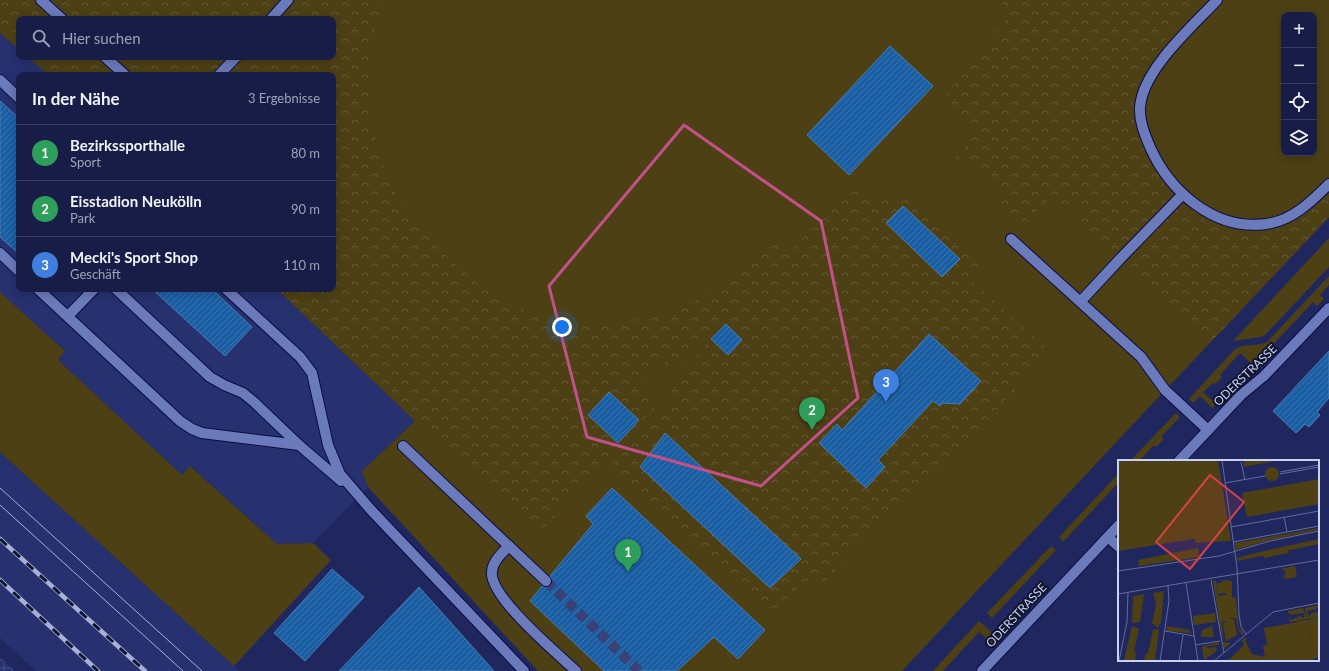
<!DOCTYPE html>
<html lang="de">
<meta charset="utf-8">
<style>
body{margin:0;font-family:Lato,sans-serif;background:#21264e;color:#f1f3f6}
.controls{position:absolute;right:12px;top:12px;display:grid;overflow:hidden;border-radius:8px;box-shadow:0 2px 10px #0003}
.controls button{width:36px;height:36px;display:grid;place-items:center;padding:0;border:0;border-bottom:1px solid #363b60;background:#181d47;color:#f1f3f6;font:20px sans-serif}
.you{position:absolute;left:562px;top:327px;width:14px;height:14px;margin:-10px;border:3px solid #fff;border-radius:50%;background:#1a73e8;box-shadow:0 0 0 6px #1a73e833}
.badge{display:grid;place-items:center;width:26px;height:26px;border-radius:50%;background:#d93025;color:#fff;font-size:13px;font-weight:700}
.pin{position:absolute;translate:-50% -33px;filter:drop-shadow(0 1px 2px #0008)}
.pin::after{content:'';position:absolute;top:21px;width:14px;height:12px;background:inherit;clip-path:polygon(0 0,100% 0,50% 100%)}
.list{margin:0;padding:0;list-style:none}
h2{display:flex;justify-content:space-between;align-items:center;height:52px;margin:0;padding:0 16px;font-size:17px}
h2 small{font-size:13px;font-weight:400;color:#9fa2b4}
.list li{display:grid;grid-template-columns:26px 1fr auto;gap:12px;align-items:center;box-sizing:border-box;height:56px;padding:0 16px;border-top:1px solid #363b60}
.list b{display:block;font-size:15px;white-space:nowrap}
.list p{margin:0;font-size:13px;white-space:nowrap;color:#9fa2b4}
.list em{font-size:13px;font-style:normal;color:#9fa2b4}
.icon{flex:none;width:22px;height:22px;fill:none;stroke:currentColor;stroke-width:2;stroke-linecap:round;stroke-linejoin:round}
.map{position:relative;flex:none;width:1329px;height:671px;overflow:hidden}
.search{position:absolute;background:#181d47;box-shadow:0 2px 10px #0003;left:16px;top:16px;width:320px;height:44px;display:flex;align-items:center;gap:10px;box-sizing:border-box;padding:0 14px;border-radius:8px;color:#9fa2b4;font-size:15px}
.panel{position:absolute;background:#181d47;box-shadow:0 2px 10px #0003;left:16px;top:72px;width:320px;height:220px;border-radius:8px}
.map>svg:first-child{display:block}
</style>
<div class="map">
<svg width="1329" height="671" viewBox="0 0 1329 671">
<defs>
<pattern id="industrial-grid" width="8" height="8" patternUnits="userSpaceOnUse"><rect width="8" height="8" fill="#273170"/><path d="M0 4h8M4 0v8" fill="none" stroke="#454e85"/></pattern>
<pattern id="forest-crowns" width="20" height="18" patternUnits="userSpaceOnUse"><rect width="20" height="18" fill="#4d4015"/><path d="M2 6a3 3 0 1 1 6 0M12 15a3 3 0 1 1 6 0" fill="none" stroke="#655b38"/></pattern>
<pattern id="building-hatch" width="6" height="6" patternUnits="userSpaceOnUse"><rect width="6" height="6" fill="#1a5ea3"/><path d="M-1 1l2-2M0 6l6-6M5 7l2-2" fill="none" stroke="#3a74b0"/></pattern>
</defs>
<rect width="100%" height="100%" fill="#20275f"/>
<g fill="#273170">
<polygon points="0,33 19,49 19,57 28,57 49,75 19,75 19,289 277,289 415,421 362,471 368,487 313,543 277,544 191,466 182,475 58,360 65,351 0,292"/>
<polygon points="0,452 234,666 239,671 36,671 0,638"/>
</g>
<polygon fill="url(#industrial-grid)" points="0,657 15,671 0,671"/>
<g fill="#4d4015" fill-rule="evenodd">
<path d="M0 0H1329V217L1122 436 902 671H538L368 487 362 471 415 421 277 289H333V75H49L28 57H333V19H19V49L0 33ZM1284 15H1314V153H1284Z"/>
<polygon points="1329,238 1329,267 1265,335 1261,337 1233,341"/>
<path d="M1329 276V285L1320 295 1324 299 1317 306 1313 302 1256 363H1251L1240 353 1220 375 1222 377 1215 384 1213 383 1203 392 1216 404 1212 408 1200 396 1193 403 1189 399 1235 349C1244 343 1257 347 1267 342Z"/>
<polygon points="0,292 65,351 58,360 182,475 190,466 277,544 313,543 331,560 234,666 0,452"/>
<polygon points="1176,413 1180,417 1161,437 1164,439 1156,447 1154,445 1139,461 1130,461"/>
<polygon points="1119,473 1119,482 1063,542 1059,537"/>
<polygon points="1051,546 1056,550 992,618 987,613"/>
<polygon points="979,621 995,635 995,639 992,643 979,632 943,671 933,671"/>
</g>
<g fill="url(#forest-crowns)">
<polygon points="0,0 384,0 377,18 370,54 370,113 379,155 394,190 417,226 443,253 479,285 502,299 527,312 557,321 583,324 615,322 644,318 672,311 698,299 722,284 745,266 772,241 786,254 860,185 875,200 879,196 912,196 986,265 972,281 1050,351 952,460 916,484 823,583 815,585 806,580 776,608 766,609 610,466 671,400 663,392 725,324 722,321 675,372 662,361 641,382 661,401 538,534 415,421 277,289 333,289 333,75 49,75 28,57 333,57 333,19 19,19 19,49 0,33"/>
<path d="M998 0H1204C1178 26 1145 54 1134 91 1132 95 1133 101 1133 106 1133 141 1152 169 1173 195L1114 255 1076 222 1083 213 1071 201 1065 207 1074 215 1072 218 1049 198 1022 228 993 201 1002 191 966 158 957 168 951 162 978 133 942 99 1012 12Z"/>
<path d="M1329 195V217L1210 343 1123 263 1181 204C1191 211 1201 219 1212 224 1250 241 1281 233 1312 209 1318 204 1324 200 1329 195Z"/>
</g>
<g fill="url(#building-hatch)" stroke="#4b7ab0">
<polygon points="890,46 933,86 849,175 807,135"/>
<polygon points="0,101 19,118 19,254 0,237"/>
<polygon points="903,206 960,259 942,277 886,223"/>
<polygon points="152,289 212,289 252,327 225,356"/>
<polygon points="726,324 742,340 728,355 711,339"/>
<polygon points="929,334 981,381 960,404 943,403 940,406 933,401 878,460 885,467 866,488 819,443 837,424 842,430"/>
<polygon points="1329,351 1329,398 1317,412 1320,415 1309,427 1305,424 1296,433 1273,411"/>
<polygon points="609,392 639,420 618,443 588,415"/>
<polygon points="665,433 801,559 770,588 640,467"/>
<polygon points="612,488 765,630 738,659 714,637 677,671 604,671 530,601 542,586 547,587 551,585 552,580 550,576 593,524 586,516"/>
<polygon points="332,569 364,597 305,661 274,633"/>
<polygon points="419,587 494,671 339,671"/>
</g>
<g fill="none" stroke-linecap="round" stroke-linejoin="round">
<polyline stroke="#394176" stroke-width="10" stroke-dasharray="10 5" stroke-linecap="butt" points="546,581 639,671"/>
<g stroke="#0b0c42" stroke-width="12">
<g id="minor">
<polyline points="41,0 62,19"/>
<path d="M1217 0C1193 26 1143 69 1140 107 1139 121 1145 135 1150 147 1170 192 1215 231 1266 224 1292 221 1312 201 1329 184"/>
<polyline points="271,19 288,0"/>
<polyline points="105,57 125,75"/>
<polyline points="219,75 236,57"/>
<polyline points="0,80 19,98"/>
<polyline points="1011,239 1141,357 1165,390 1208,430"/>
<polyline points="0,253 19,271"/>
<polyline points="38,289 180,421 192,429 202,433 299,445"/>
<polyline points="116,289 210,377 224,385 243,393 254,402 299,445 341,481"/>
<polyline points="226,289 300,357 312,373 328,445 340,474 371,510 524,671"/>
<polyline points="1081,301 1119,260 1183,194"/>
<polyline points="68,316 94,289"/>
<polyline points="403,446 546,581"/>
<polyline points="1179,461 1241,395 1264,376 1329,308"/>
<polyline points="1108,537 1119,547"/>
<path d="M509 546C502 553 493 561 492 571 488 596 557 653 576 671"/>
<polyline points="982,671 1119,525"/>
</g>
</g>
<use href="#minor" stroke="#6b7aba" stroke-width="10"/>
<g stroke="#a7b0d7" stroke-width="1">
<polyline points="0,488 202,671"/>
<polyline points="0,505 183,671"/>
</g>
<g stroke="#a7b0d7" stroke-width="4.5">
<g id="rail">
<polyline points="0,539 145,671"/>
<polyline points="0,580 98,671"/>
</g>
</g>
<use href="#rail" stroke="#10142d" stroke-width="3" stroke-dasharray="9" stroke-linecap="butt"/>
</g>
<path fill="none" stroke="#c45089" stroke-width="3" stroke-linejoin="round" d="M684 125 821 221 858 398 761 486 587 437 549 286Z"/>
<g text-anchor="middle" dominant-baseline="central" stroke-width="4" stroke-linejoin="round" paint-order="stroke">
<g font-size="12" fill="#c8d2f5" stroke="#10142d">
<text transform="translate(1245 375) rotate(-44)">ODERSTRASSE</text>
<text transform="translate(1016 615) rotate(-47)">ODERSTRASSE</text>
</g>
</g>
<g transform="translate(1118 460)">
<rect width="201" height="201" fill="#20275f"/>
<path d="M100 0 113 81 78 83 76 78 0 91V51L80 3ZM80 88 81 97 21 106 20 100ZM170 89 171 93 146 98 145 95ZM104 120 114 121V137L118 138 121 169H122L126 173 123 175 122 170 121 172 118 158H110L116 159 119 175 108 181 105 164 109 161 104 162 105 182 113 183 106 189 95 121H98L100 136 108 135V133L100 134 99 123 105 122ZM201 145 198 149 189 151 191 157 193 153 200 152 201 157 172 162 171 156 173 160 182 156 186 158V153L171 155 170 151 185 148 189 159 187 148ZM94 166 96 177H83L84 170ZM101 182V185L88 186 90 188 98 187 99 191 86 200 84 186Z" fill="#4d4015"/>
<path d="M0 0H100L97 1 100 2 105 35 97 36V31L101 28 102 23 100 7 92 2 86 9 87 24 89 29 96 31V36L85 41 82 39 76 24 66 19 52 25 49 36 52 59 59 68 67 70 77 67 81 61 83 46 92 43H99L100 68 86 70 87 77 0 91ZM147 14a7 7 0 1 1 14 0a7 7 0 1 1-14 0ZM201 68V70L148 81 118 90 117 83ZM201 79V84L120 101 119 98 133 94ZM177 106 179 117 165 119 168 112 163 109ZM46 131 43 162 40 168 34 163 38 144 35 133ZM26 134 22 162 14 163 15 136ZM97 153 98 162 76 165 75 156ZM179 158 181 161 190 160 196 192 201 191V197L191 201H110L126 185 124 180 128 177V182L134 194 147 197 145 186 149 185 146 168 180 162ZM14 166 21 169 16 191 18 193 17 201 6 200ZM49 166 72 170 73 173 49 171ZM35 169 41 170 37 201H26L27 195 30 193Z" fill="#4d4015"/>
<path d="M125 0H161L126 7ZM201 19V44L129 57 124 33ZM201 157V191L196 192 190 160Z" fill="#4d4015"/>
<path fill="none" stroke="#636b9b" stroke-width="1" d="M104 0 119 108 121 154 123 167 128 174M123 2 127 20M162 12 201 5M162 14 201 7M107 23 147 16M166 57 169 72M113 67 201 51M115 82 201 66M0 111 101 96 152 81 201 71M93 120 106 193M68 123 80 201M0 134 201 100M47 171 76 176M77 185 102 181M1 201 9 162 10 132M42 201 51 141 50 126M61 201 65 175M96 201 155 152 201 143"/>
<path fill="#d44247" fill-opacity="0.15" stroke="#d44247" stroke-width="2" d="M92 15 126 42 72 109 38 82Z"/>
<rect width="201" height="201" fill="none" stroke="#c8d2f5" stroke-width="2"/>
</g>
</svg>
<div class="controls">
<button>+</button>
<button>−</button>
<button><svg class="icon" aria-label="locate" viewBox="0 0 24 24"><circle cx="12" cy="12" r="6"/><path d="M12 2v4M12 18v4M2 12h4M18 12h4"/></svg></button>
<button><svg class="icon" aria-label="layers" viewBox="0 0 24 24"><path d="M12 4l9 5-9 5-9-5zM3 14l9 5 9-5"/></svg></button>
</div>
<div class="you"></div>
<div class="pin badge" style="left:628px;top:572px;background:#2e9e5b">1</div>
<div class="pin badge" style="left:812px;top:430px;background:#2e9e5b">2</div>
<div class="pin badge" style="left:886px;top:402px;background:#3f7fe0">3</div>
<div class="search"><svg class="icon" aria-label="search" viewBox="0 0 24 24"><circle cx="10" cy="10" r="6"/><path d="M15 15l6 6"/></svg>Hier suchen</div>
<section class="panel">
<h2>In der Nähe<small>3 Ergebnisse</small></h2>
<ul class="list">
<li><span class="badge" style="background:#2e9e5b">1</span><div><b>Bezirkssporthalle</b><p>Sport</p></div><em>80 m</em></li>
<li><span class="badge" style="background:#2e9e5b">2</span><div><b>Eisstadion Neukölln</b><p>Park</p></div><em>90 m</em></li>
<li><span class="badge" style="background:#3f7fe0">3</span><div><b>Mecki's Sport Shop</b><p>Geschäft</p></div><em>110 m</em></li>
</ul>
</section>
</div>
